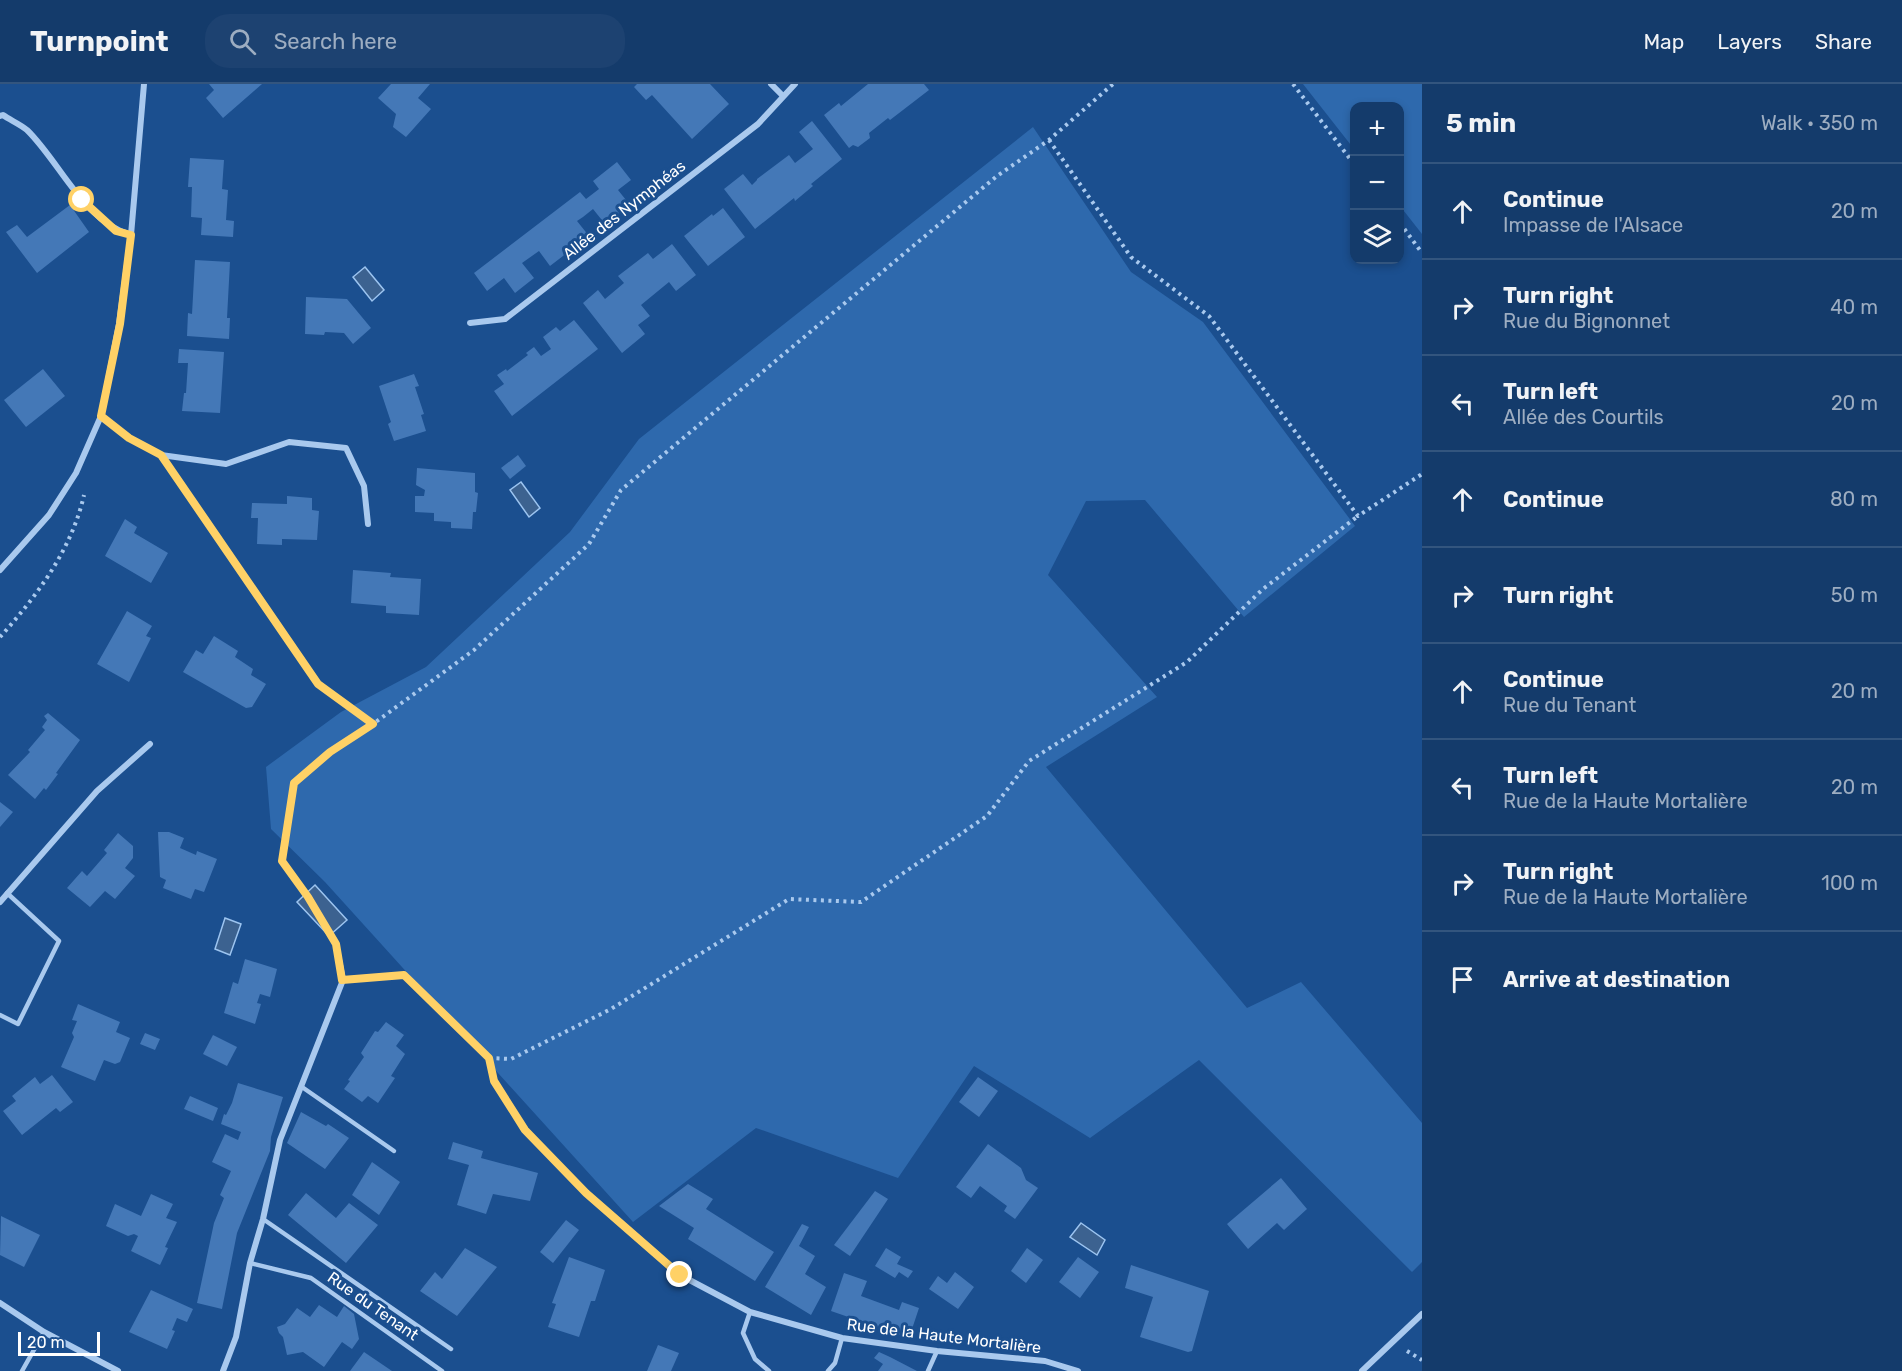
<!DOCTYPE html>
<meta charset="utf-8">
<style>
body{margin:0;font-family:Rubik,sans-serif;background:#1d4271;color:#f1f3f6}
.controls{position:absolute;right:18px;top:18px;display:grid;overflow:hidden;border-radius:12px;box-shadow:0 3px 9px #0003}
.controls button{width:54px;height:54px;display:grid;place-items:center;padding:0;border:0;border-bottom:2px solid #33557e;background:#143b6b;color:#f1f3f6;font:30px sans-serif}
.scale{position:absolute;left:18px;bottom:15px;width:82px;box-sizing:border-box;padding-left:6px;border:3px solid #fff;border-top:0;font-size:16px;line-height:21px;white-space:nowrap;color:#fff;-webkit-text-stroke:4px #1b4f8f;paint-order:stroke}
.stop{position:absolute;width:18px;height:18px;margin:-14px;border:4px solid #ffd166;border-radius:50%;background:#fff}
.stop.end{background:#ffd166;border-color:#fff;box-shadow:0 2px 6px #0008}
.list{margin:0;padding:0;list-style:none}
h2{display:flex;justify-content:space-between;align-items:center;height:78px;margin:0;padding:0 24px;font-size:26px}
h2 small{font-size:20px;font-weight:400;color:#9dadc1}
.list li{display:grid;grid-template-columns:39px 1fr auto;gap:18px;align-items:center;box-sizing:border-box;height:96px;padding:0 24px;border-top:2px solid #33557e}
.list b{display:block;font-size:22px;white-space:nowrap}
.list p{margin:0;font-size:20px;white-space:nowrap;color:#9dadc1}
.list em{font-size:20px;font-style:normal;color:#9dadc1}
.icon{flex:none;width:33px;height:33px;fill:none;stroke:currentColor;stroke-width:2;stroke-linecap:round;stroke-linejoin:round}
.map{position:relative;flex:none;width:1422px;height:1287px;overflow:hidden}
header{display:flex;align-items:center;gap:36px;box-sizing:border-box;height:84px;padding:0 30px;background:#143b6b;border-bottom:2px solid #33557e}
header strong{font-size:28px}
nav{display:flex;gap:33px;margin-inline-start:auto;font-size:21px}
.search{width:420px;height:54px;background:#1d4271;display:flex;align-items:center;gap:15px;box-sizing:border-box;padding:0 21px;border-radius:24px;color:#9dadc1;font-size:22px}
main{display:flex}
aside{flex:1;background:#143b6b}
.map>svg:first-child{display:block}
</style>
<header>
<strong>Turnpoint</strong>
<div class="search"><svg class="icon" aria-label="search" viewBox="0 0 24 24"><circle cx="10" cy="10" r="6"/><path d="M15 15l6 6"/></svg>Search here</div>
<nav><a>Map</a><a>Layers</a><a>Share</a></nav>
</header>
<main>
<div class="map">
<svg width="1422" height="1287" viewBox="0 0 1422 1287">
<rect width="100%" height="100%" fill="#1b4f8f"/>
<g fill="#2e69ad">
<polygon points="1303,0 1422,0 1422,150 1400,122 1400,22 1354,22 1354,65"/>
<polygon points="1033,43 1131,188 1203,238 1355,442 1244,533 1145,416 1086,417 1048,491 1157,613 1046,683 1247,924 1301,898 1422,1039 1422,1178 1412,1188 1199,976 1090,1054 974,982 898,1094 756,1044 633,1138 325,798 271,745 266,683 341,628 426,583 570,448 639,355"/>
</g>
<g fill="#3c6290" stroke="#9cc4f0" stroke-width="1.5">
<polygon points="365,183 384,206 372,217 353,193"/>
<polygon points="521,398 540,424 529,433 510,406"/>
<polygon points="315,801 347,836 329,852 297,818"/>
<polygon points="225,834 241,840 230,871 215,865"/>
<polygon points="1081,1139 1105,1156 1097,1171 1070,1153"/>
</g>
<g fill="#4478b7">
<polygon points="209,0 262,0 223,34 206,14 214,6"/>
<polygon points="391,0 430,0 418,14 431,25 406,53 393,43 396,30 378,14"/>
<polygon points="637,0 710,0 729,20 692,55 652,11 646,16 634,3"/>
<polygon points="868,0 924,0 929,6 890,36 888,34 869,49 870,54 858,63 853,61 849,64 824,31 839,19 841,22"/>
<polygon points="812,37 842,75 811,100 813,102 795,117 794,114 755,145 724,105 743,90 752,101 757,96 757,95 789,71 795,79 813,65 799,48"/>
<polygon points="190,74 224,76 222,105 228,106 226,136 234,137 233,153 201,151 202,134 191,133 192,103 188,103"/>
<polygon points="617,78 631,96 618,106 630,121 605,140 593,125 583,133 577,137 589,152 550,182 539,167 522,179 534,194 515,209 504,194 487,207 474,189 580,108 586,115 599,105 593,97"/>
<polygon points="70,121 89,148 37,189 6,148 17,141 27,153"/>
<polygon points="723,124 745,153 708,182 684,152 712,130 713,132"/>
<polygon points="672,160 696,191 676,207 669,198 641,221 650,232 638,241 645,250 622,269 583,219 598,206 605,215 624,199 618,192 648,169 653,175"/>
<polygon points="195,176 230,178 227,234 230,234 229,255 187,252 188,229 192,230"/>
<polygon points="306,213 347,215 371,244 353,260 344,249 325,248 324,251 305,250"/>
<polygon points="574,236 598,265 512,332 494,307 504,300 497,291 506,285 507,287 528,271 526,269 534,263 541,272 551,265 543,253 556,243 560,247"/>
<polygon points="179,265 224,268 220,329 182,327 184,309 186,309 188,279 178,279"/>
<polygon points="43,285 65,312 26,343 4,316"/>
<polygon points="414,290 419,302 415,303 424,330 421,331 426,347 394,357 388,340 391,338 379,302"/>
<polygon points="518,371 526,382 510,395 501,384"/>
<polygon points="417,384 475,389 475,408 478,409 476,428 473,428 472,445 451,444 451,438 434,437 434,429 415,428 415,412 424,412 425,406 416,401"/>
<polygon points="287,412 312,414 312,426 319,427 317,456 282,455 282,461 257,460 258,434 251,434 252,419 287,420"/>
<polygon points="125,435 137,443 134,449 168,469 151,499 105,472"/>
<polygon points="353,486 391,489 390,493 421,495 419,531 386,529 386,522 351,519"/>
<polygon points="127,527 152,542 146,552 151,554 129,598 97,580"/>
<polygon points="214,552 238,567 235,573 253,585 251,591 266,600 252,623 246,624 183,588 196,566 203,570"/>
<polygon points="48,629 80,656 56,689 58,690 46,706 44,704 35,715 8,691 30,668 28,666 45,646 42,643 47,636 44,632"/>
<polygon points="0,718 13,728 0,743"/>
<polygon points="158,748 169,748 184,754 180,764 196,771 197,767 217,775 204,808 195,805 191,815 163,804 166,796 160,793"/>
<polygon points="118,749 133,762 133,774 125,784 135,792 115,815 105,807 90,823 67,804 82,787 87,792 107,769 104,766"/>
<polygon points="245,875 277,885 270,913 260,910 257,919 261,920 255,940 224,929 233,898 238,900"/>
<polygon points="78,920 120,938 116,948 130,954 120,978 115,980 104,976 95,997 61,983 74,953 72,949 77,937 72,936"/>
<polygon points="386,938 404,951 396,962 405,970 391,992 395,994 378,1019 368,1012 362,1018 344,1005 350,997 348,996 364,973 361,969 375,947 378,948"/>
<polygon points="145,949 160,955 155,966 140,960"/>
<polygon points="213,951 237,963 227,982 203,970"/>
<polygon points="52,991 73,1018 60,1028 56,1024 22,1051 3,1027 16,1017 12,1012 35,993 40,1000"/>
<polygon points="978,993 998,1007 979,1033 959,1018"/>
<polygon points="238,999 283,1013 271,1053 270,1067 237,1149 222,1225 197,1219 214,1139 224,1114 220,1111 231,1087 212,1078 225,1050 238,1056 241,1048 221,1040 224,1030 226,1031 232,1019"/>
<polygon points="190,1012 218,1024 213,1037 184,1025"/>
<polygon points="301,1028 326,1042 328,1040 349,1054 325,1085 287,1059"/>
<polygon points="453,1058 483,1067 481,1074 538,1089 530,1117 493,1110 486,1130 457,1121 469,1081 448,1075"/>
<polygon points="988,1060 1021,1084 1026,1096 1038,1104 1015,1135 1004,1127 1007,1122 980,1102 971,1114 956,1103"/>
<polygon points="372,1078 400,1098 379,1131 352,1111"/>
<polygon points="1281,1094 1307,1125 1284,1146 1277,1139 1248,1165 1227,1140"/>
<polygon points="688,1100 713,1115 706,1125 774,1168 755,1197 688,1155 694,1144 659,1122"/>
<polygon points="875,1107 888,1115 850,1172 834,1161"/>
<polygon points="306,1109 336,1134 349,1119 378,1141 346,1179 288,1131"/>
<polygon points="151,1110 173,1120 166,1134 177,1138 165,1163 168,1164 160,1181 131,1167 138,1152 134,1150 128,1152 106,1142 115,1120 141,1132"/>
<polygon points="1,1132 40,1151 24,1183 0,1171"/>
<polygon points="566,1136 579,1146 553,1179 540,1168"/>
<polygon points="802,1140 809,1143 799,1162 815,1172 805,1190 826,1203 811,1231 765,1203"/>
<polygon points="465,1164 497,1183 457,1232 420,1207 435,1188 442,1195"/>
<polygon points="886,1164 901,1173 897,1180 913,1187 908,1194 899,1188 895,1194 875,1182"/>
<polygon points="1027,1164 1043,1176 1026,1199 1011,1187"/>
<polygon points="569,1173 605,1186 595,1217 591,1217 579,1253 548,1243 556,1220 552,1219"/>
<polygon points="1078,1173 1099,1188 1080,1214 1059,1198"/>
<polygon points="1131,1181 1209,1207 1192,1267 1188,1268 1140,1253 1153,1213 1125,1204"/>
<polygon points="955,1188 974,1203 958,1225 929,1205 938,1192 947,1199"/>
<polygon points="844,1189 867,1197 861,1212 899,1226 902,1218 919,1224 909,1254 831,1227"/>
<polygon points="151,1206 193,1225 187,1238 177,1234 172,1246 175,1247 167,1265 129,1248"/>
<polygon points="319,1221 337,1233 344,1222 354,1230 359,1255 352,1265 342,1258 324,1283 303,1268 287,1271 283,1253 279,1249 277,1243 285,1240 297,1224 310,1233"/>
<polygon points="658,1261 679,1269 671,1287 647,1287"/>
<polygon points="364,1268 392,1287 350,1287"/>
<polygon points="879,1268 890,1273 917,1287 878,1287 883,1280 874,1274"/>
</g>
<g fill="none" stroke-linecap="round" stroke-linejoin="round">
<g stroke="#a9c9ee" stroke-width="4" stroke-dasharray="3 4.5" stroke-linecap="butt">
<polyline points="1293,0 1354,80"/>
<polyline points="1049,56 1131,173 1209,232 1358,432 1422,390"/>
<polyline points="1400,139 1422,169"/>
<polyline points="174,389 318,600 373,640"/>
<path d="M0 553C37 512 72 465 84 411"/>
<polyline points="298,800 282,777 294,699 330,668 373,640 474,566 589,460 621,406 997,92 1049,56 1113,0"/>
<polyline points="357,895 404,891 489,974 493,997 525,1046 575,1098"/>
<polyline points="489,974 511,975 611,925 789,815 861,818 987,732 1029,677 1187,578 1263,505 1358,432"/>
<polyline points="1407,1267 1422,1276"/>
</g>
<g stroke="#a9c9ee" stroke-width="4.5">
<polyline points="0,931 18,940 59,857 7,809"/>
<polyline points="302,1003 394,1067"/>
<polyline points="263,1135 451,1265"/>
<polyline points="250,1179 311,1194 442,1287"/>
<polyline points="750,1228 743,1249 755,1275 769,1287"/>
<polyline points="22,1287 44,1248"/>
<polyline points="828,1287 835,1279 842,1254"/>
<polyline points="928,1287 937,1267"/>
</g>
<g stroke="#a9c9ee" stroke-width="6">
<polyline points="771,0 783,12"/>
<path d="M0 32 3 31C10 36 20 40 27 46 60 78 84 138 131 151"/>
<polyline points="470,239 505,235 758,40 795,0"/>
<polyline points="101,332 129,354 161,371 226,380 289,358 346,364 364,402 368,440"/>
<polyline points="0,486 49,431 76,389 101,332 119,240 131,151 144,0"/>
<polyline points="0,818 97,707 150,660"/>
<polyline points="586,1109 680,1191 750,1228 842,1254 937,1267 1045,1277 1078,1287"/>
<polyline points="0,1219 44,1248 118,1287"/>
<polyline points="223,1287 236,1253 250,1179 263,1135 280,1056 343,896 336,860 308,813"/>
<polyline points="1362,1287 1422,1230"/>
</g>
</g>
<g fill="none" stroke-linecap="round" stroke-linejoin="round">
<polyline stroke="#ffd166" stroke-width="8" points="82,116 116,147 131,151 120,240 101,332 129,354 161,371 318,600 373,640 330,668 294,699 282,777 308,813 336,860 342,896 404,891 489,974 494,997 525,1046 586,1109 680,1191"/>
</g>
<g text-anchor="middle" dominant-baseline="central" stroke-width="6" stroke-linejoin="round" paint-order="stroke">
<g font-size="16" fill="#fff" stroke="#1b4f8f">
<text transform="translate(624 126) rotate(-38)">Allée des Nymphéas</text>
<text transform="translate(373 1222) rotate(35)">Rue du Tenant</text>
<text transform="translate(944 1252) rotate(7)">Rue de la Haute Mortalière</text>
</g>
</g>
</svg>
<div class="controls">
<button>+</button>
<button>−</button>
<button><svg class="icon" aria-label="layers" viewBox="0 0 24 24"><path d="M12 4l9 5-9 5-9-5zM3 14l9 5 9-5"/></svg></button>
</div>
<div class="scale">20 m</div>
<div class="stop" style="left:82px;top:116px"></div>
<div class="stop end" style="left:680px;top:1191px"></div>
</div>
<aside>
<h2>5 min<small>Walk · 350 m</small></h2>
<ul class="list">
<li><svg class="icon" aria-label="ahead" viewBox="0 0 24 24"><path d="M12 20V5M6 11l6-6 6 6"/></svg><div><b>Continue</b><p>Impasse de l'Alsace</p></div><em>20 m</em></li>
<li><svg class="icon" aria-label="right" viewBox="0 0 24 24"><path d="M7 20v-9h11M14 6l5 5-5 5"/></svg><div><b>Turn right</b><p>Rue du Bignonnet</p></div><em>40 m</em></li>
<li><svg class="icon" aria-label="left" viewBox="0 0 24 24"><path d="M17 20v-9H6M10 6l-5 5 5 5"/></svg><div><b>Turn left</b><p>Allée des Courtils</p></div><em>20 m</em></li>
<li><svg class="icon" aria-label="ahead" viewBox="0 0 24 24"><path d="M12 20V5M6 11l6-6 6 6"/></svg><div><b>Continue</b></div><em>80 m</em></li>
<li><svg class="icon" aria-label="right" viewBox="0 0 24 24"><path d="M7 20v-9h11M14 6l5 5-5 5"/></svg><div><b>Turn right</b></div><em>50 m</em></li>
<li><svg class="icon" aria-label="ahead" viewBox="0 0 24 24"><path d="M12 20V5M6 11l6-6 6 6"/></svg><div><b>Continue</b><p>Rue du Tenant</p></div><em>20 m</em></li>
<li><svg class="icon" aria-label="left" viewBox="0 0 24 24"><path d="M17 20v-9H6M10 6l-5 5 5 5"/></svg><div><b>Turn left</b><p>Rue de la Haute Mortalière</p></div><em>20 m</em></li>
<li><svg class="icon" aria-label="right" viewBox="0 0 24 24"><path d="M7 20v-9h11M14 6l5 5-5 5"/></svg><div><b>Turn right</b><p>Rue de la Haute Mortalière</p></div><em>100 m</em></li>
<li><svg class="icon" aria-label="arrive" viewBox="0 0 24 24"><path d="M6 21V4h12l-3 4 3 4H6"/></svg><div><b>Arrive at destination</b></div></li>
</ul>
</aside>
</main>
